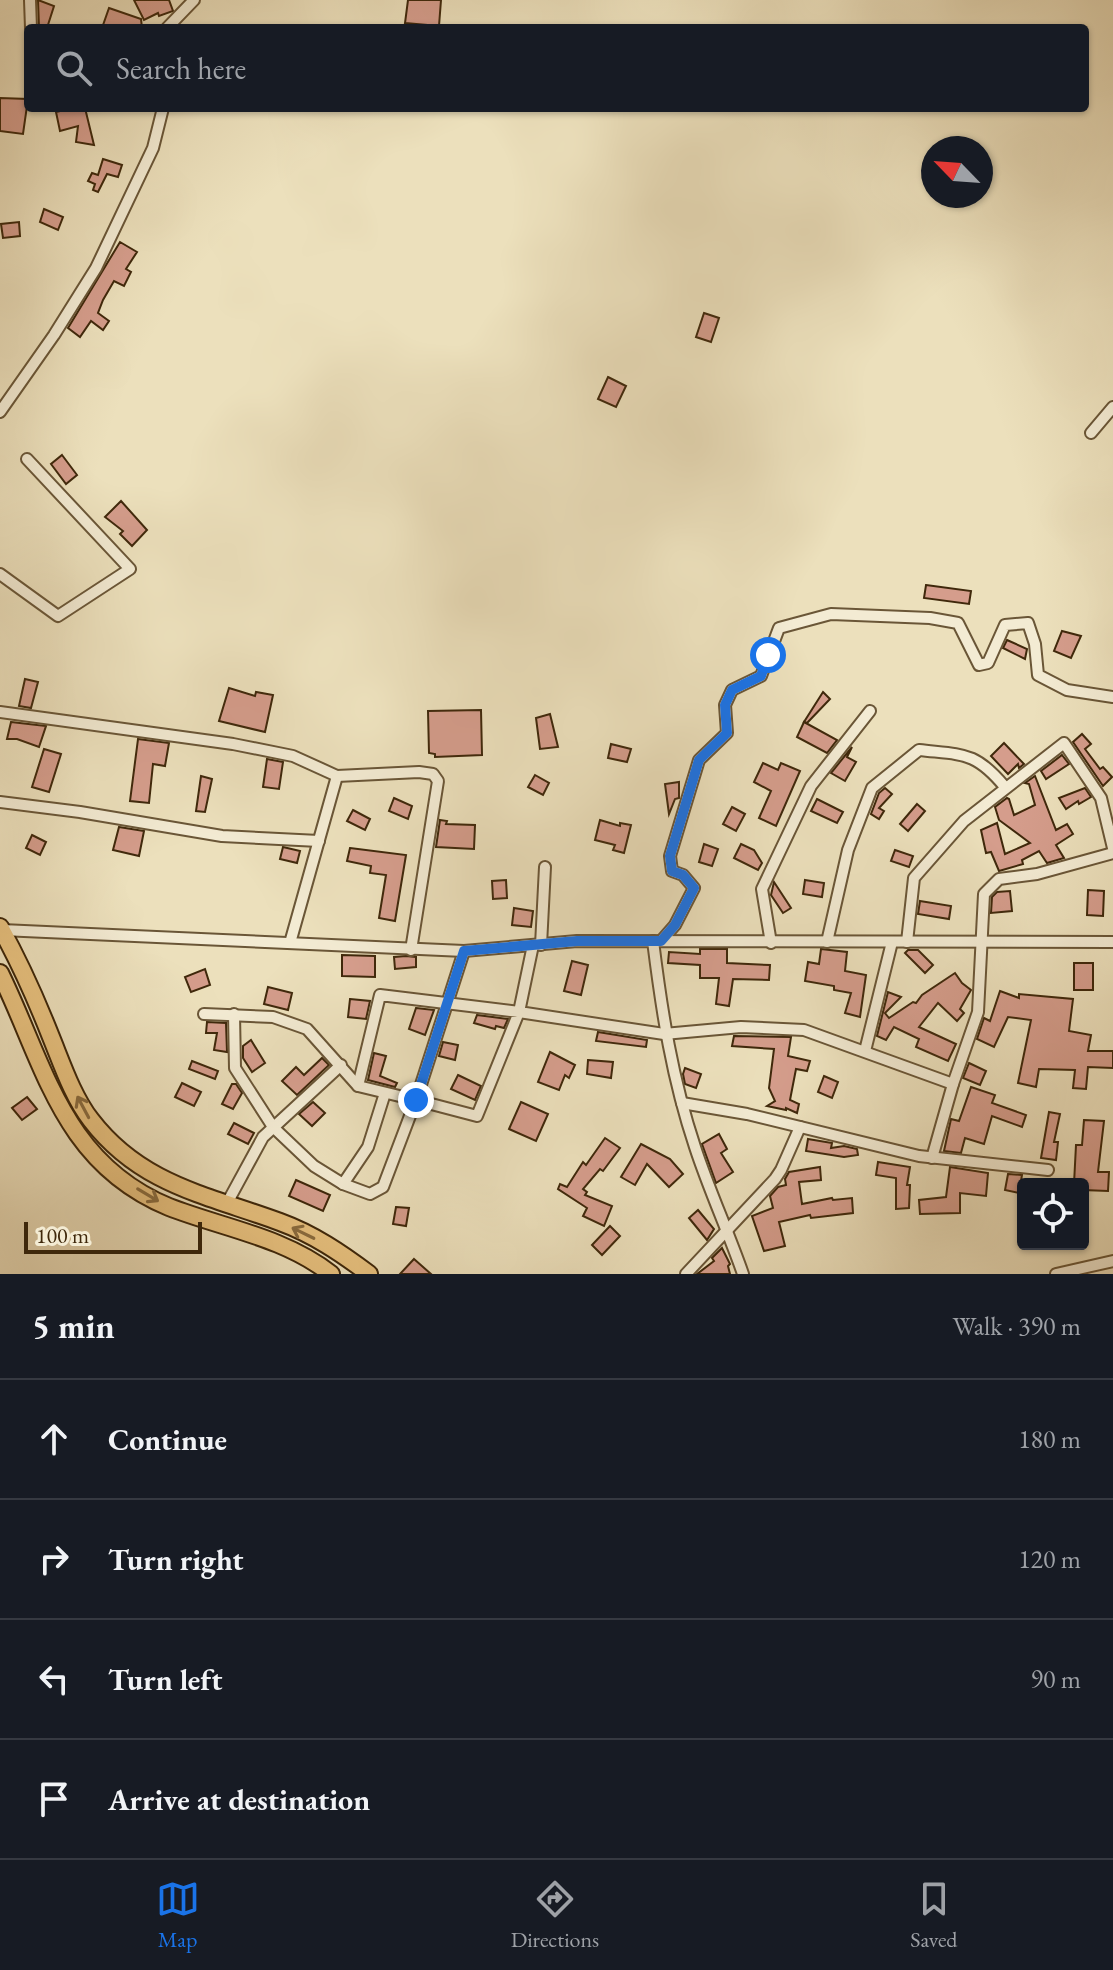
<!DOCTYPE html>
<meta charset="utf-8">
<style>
body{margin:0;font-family:"EB Garamond",serif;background:#242831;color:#f1f3f6}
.controls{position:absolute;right:24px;bottom:24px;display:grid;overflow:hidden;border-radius:8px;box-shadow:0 2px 6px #0004}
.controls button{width:72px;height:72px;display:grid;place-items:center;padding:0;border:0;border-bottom:2px solid #363941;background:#171b24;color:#f1f3f6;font:40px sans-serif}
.compass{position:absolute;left:921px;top:136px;width:72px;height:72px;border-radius:50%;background:#171b24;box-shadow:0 2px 6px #0004;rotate:295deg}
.scale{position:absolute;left:24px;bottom:20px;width:178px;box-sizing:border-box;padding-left:8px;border:4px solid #3f280b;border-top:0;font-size:22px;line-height:28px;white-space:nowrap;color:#3f280b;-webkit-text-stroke:6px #f3ebd3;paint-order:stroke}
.stop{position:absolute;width:24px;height:24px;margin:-18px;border:6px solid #1a73e8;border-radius:50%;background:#fff}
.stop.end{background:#1a73e8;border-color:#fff;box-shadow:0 2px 8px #0008}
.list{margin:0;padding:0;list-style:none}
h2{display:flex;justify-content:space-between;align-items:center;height:104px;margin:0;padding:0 32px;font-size:34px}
h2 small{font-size:26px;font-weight:400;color:#9ea1a6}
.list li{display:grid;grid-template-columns:52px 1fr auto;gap:24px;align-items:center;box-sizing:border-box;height:120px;padding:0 32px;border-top:2px solid #363941}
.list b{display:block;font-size:30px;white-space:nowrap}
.list em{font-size:26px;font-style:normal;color:#9ea1a6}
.icon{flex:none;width:44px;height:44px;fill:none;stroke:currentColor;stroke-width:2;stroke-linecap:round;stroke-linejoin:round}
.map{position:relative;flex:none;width:1113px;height:1274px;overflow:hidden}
.search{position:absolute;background:#171b24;box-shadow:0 2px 6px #0004;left:24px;right:24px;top:24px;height:88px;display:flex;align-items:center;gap:20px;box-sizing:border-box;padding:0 28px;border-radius:8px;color:#9ea1a6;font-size:30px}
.sheet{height:584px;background:#171b24}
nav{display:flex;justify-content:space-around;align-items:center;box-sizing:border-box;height:112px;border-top:2px solid #363941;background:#171b24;font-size:22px;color:#9ea1a6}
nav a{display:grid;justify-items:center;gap:4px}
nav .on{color:#1a73e8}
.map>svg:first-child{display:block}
</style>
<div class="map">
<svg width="1113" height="1274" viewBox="0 0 1113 1274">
<rect width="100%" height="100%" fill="#ece0bc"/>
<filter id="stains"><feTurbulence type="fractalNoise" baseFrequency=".0025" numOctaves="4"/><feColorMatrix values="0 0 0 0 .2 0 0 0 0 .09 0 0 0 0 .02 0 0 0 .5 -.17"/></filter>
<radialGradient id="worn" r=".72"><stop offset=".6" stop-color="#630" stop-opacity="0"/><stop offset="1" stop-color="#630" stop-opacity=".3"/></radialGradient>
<g fill="#d59d8c" stroke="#3f280b" stroke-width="2">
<polygon points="38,0 54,6 47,28 39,27"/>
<polygon points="134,0 169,0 173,11 159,16 158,13 144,20"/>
<polygon points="408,0 441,0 439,26 405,23"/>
<polygon points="109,8 141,19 142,28 102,28"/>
<polygon points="0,98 28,99 23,134 0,131"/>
<polygon points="73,108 85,108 94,145 76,142 78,126 60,131 56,112"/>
<polygon points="103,159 122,165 118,177 107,174 98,192 93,190 95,184 88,181 92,173 98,175"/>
<polygon points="44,209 63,217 58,230 40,222"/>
<polygon points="19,222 20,236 3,238 1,224"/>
<polygon points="120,242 137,252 126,269 131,272 124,286 114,281 103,300 98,313 109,321 103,330 91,321 80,337 68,328"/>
<polygon points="704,313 719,318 711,342 696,337"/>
<polygon points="608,377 626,386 616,407 598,399"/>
<polygon points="62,455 77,475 66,484 51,464"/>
<polygon points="121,501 147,530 132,546 120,534 123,531 105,517"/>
<polygon points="926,585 971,591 969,604 924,598"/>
<polygon points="1062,631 1081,636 1071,658 1054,651"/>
<polygon points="1007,640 1027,649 1025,659 1003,648"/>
<polygon points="25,679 38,682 31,708 19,706"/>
<polygon points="229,688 255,696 256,692 273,695 265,732 219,721"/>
<polygon points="823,692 830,699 807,723 804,722"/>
<polygon points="481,710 482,755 435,757 435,754 429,753 428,711"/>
<polygon points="550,714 558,747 540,749 536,718"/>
<polygon points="11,722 46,726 39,747 17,739 7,739"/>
<polygon points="804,722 837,740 827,753 797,737"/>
<polygon points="1082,734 1091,744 1085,749 1100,769 1103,767 1112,777 1103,786 1073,742"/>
<polygon points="138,739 169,743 165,766 153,764 149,803 130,801"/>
<polygon points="1004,743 1024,764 1019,768 1018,764 1008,774 991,756"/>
<polygon points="611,744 631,749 627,762 608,758"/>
<polygon points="852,747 847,757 856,762 845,781 831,773"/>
<polygon points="44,749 61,754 49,792 32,787"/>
<polygon points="1062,755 1069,764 1046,779 1041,771"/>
<polygon points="267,759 283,762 279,789 263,787"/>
<polygon points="763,763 778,770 781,763 800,771 776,826 759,818 771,791 754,782"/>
<polygon points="535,775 549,783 543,795 528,787"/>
<polygon points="201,776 212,779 205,812 196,811"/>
<polygon points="1035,776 1056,830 1067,824 1073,834 1056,845 1064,858 1047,863 1039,851 1022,860 1023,864 999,871 991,852 986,853 981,830 997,823 1005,854 1030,843 999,820 995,807 1007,798 1009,799 1014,815 1035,805 1029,784 1025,783"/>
<polygon points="679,782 679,798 675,799 669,814 665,784"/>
<polygon points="885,788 892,794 879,808 884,811 879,819 871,814 879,793"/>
<polygon points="1085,788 1091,797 1079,804 1078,801 1066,809 1059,798"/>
<polygon points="394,798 412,806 408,819 389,811"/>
<polygon points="817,799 843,812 837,823 811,811"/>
<polygon points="917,804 925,811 908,831 900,824"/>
<polygon points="732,807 745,814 736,831 723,824"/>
<polygon points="353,810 370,819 365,830 347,821"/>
<polygon points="440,820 447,821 446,824 475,825 474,849 436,847"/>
<polygon points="600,820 620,826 620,823 631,825 624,853 613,850 615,845 595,840"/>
<polygon points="119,827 144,831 139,856 113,850"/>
<polygon points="32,835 46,842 40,855 26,848"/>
<polygon points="704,844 718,849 712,866 699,862"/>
<polygon points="741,844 754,850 762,863 758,870 734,858"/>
<polygon points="283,847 300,851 297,863 280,859"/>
<polygon points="350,848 406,855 395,921 379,918 386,875 370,873 371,866 347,861"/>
<polygon points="895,850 913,856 909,867 891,861"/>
<polygon points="506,880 507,898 493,899 492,881"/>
<polygon points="805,880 824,883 822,897 803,894"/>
<polygon points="774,882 791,908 783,913 771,895"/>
<polygon points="1088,890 1104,891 1103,916 1087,915"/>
<polygon points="1010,891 1012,911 991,913 992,897 997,892"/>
<polygon points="920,901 951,906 949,919 918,914"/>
<polygon points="514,908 533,911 531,927 512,925"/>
<polygon points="700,949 727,949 727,963 770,965 769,980 733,979 729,1006 716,1004 719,978 700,978 700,965 668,963 669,952 700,954"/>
<polygon points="821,949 847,952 845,971 866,975 860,1017 845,1013 851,993 834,990 834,986 805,981 808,962 819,964"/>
<polygon points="908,950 918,950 933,965 925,973 905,953"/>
<polygon points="342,955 375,956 375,977 342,976"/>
<polygon points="406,956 416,957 416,967 395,969 394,957"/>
<polygon points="572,961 588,965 581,995 564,991"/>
<rect x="1074" y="963" width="19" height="27"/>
<polygon points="205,969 210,985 191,992 185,977"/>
<polygon points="955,973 962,983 971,990 960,1009 964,1013 957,1021 938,1003 919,1027 956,1044 948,1061 916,1047 919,1039 894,1027 886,1040 877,1036 888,992 901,997 885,1013 889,1018 913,1002 916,1003 922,995"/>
<polygon points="268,987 292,993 288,1010 264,1004"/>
<polygon points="1000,991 1019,998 1019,994 1073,999 1069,1031 1091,1035 1088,1051 1113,1051 1113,1068 1088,1067 1086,1089 1073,1088 1075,1070 1039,1069 1036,1087 1018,1083 1031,1020 1008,1017 994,1047 977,1039 984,1018 990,1021"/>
<polygon points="350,999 370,1001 366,1019 348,1017"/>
<polygon points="416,1008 434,1010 425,1035 409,1029"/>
<polygon points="477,1015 508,1019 504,1028 496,1026 495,1029 474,1023"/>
<polygon points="207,1022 226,1023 227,1052 214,1050 217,1033 206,1033"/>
<polygon points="598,1032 647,1040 646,1047 596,1041"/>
<polygon points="734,1036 791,1037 788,1056 810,1061 807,1071 796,1069 790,1100 799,1104 797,1113 786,1108 786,1110 767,1106 775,1101 769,1088 774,1049 732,1046"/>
<polygon points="251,1040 265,1063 252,1072 243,1058 243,1046"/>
<polygon points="443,1042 458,1045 455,1060 439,1056"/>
<polygon points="550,1052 575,1065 569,1078 565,1075 559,1090 538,1082"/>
<polygon points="374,1053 386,1056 380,1076 397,1083 395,1087 368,1080"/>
<polygon points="322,1058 329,1065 297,1095 282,1081 296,1067 304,1075"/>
<polygon points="588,1060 613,1062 611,1078 587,1074"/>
<polygon points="192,1061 218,1071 215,1079 189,1069"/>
<polygon points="969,1063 986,1071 980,1085 963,1078"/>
<polygon points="685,1068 701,1074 696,1088 685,1084 683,1074"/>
<polygon points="458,1075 481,1086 475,1100 451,1089"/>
<polygon points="824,1076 838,1082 832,1098 818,1092"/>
<polygon points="182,1083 201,1092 194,1106 175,1097"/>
<polygon points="232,1084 236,1084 242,1093 233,1109 222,1104"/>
<polygon points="971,1087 995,1095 992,1103 1026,1115 1022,1127 992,1116 984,1144 965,1138 961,1153 944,1151 951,1119 959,1121"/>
<polygon points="27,1097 37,1109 22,1120 12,1108"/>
<polygon points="313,1102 325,1113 312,1126 299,1114"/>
<polygon points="521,1102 548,1114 536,1141 509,1129"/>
<polygon points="1049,1112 1060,1114 1054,1142 1058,1142 1056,1160 1041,1158"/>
<polygon points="1084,1120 1104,1121 1098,1172 1109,1172 1108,1191 1083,1190 1083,1184 1074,1184 1076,1145 1082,1145"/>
<polygon points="234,1123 254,1133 248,1144 228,1134"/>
<polygon points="719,1134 727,1149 721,1153 733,1172 716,1183 702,1144"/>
<polygon points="605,1138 620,1148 603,1171 600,1169 583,1189 587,1192 585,1195 612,1206 604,1226 583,1216 587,1208 558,1189 560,1184 567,1187 583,1162 586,1165"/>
<polygon points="808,1139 832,1143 831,1148 844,1146 857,1149 858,1155 844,1157 806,1151"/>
<polygon points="641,1144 670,1159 683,1174 669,1187 647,1164 635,1185 621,1177"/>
<polygon points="878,1162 910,1167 907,1185 910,1185 909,1208 896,1209 896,1178 876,1175"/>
<polygon points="820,1167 821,1180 799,1182 802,1204 832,1198 833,1200 852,1198 853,1213 811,1218 810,1215 779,1222 785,1246 764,1251 752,1216 773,1208 770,1196 778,1187 786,1185 785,1179 789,1172"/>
<polygon points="950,1167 988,1173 986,1196 960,1193 960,1213 920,1214 919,1200 946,1197"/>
<polygon points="1008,1174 1022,1175 1019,1193 1005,1190"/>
<polygon points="296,1180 330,1195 323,1211 289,1196"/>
<polygon points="396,1207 409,1208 406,1226 393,1224"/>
<polygon points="698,1210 714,1229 707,1240 689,1218"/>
<polygon points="610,1226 620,1236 602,1255 592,1245"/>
<polygon points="722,1248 730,1264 728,1266 730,1274 697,1274 714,1261 712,1258"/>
<polygon points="414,1259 431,1274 400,1274"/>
</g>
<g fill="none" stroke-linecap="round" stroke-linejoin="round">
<g stroke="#6a5637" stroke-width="14">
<g id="street">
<polyline points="30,0 31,28"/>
<polyline points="167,28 194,0"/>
<polyline points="0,412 54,335 96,268 153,148 163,108"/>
<polyline points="1091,433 1113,407"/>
<polyline points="0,574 58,616 130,569 27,459"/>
<polyline points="0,712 233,744 293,756 337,776 290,943"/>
<polyline points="337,776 419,772 433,774 438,781 411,950"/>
<polyline points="0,802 80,812 222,836 319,841"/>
<polyline points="2,930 464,951 577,941 1113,942"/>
<path d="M653 941C662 1013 672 1078 695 1147 709 1190 728 1231 743 1274"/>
<polyline points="661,941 675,925 694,888 683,875 672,871 670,856 699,760 727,733 725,705 732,690 761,676 779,628 831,614 930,618 958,623 979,665 988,663 1005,625 1028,623 1035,644 1038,675 1067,690 1113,697"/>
<path d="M827 942 848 850 872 788 919 750C963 755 975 751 1005 787"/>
<polyline points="907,942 914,878 964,821 1064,743 1101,798 1113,848"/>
<polyline points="771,943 762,889 811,786 870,711"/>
<polyline points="533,945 519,1012 664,1034 741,1027 804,1030 953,1084"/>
<polyline points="541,945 545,867"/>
<polyline points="204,1014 273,1017 307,1029 358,1086 416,1100 464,951"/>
<polyline points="234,1014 235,1068 273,1127 314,1166 343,1184 370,1194 383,1187 416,1100 477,1116 519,1012 380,995 358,1086"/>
<polyline points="865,1051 892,942"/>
<polyline points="682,1103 747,1114 919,1156 1048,1170"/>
<polyline points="932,1158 953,1084 978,1012 984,894 999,879 1037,874 1113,853"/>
<polyline points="343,1184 368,1147 385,1093"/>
<polyline points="226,1205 263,1137 341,1065"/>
<polyline points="686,1274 775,1179 781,1170 800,1127"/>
<polyline points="1056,1274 1113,1261"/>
</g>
</g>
<g stroke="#3f280b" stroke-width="20">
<g id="primary">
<path d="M0 927C20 963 36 999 51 1037 62 1064 73 1097 91 1120 141 1185 207 1195 280 1222 313 1234 341 1253 369 1274"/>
<path d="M0 973C45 1065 62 1163 169 1207 223 1228 284 1237 331 1274"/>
</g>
</g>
<use href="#street" stroke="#f3ebd3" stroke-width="10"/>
<use href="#primary" stroke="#e6c07e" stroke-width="16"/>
</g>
<defs><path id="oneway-shaft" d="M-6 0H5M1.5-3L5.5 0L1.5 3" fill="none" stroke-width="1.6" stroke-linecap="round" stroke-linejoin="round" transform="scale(2)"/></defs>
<g stroke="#8a6c3f">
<use href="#oneway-shaft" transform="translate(83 1107) rotate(-118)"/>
<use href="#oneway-shaft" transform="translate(148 1195) rotate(31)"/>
<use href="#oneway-shaft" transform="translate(303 1233) rotate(-154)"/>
</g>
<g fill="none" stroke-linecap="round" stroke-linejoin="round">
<polyline stroke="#1a73e8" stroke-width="10" points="416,1100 464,951 577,941 661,941 675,925 694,888 683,875 672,871 670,856 699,760 727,733 725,705 732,690 761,676 768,655"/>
</g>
<rect width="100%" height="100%" filter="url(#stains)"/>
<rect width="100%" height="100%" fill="url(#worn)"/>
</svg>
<div class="controls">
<button><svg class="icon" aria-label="locate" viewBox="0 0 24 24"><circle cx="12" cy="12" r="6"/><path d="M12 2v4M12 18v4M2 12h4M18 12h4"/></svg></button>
</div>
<svg class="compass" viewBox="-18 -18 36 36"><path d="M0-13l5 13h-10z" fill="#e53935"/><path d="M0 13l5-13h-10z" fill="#9ea1a6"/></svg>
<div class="scale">100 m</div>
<div class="stop" style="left:768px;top:655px"></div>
<div class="stop end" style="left:416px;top:1100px"></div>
<div class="search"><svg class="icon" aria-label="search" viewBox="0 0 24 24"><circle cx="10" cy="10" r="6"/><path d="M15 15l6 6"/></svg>Search here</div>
</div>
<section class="sheet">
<h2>5 min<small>Walk · 390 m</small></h2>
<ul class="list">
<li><svg class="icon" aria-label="ahead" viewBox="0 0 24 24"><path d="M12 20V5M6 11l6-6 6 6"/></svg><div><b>Continue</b></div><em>180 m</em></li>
<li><svg class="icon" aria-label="right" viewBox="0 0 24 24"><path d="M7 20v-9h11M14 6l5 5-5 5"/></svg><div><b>Turn right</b></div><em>120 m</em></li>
<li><svg class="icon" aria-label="left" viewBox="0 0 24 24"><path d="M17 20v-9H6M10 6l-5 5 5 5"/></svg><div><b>Turn left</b></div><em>90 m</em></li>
<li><svg class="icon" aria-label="arrive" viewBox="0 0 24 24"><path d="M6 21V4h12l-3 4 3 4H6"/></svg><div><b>Arrive at destination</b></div></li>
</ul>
</section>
<nav>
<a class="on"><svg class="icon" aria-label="map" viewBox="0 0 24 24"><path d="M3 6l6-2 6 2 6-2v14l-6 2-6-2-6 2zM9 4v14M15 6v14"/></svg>Map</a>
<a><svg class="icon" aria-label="directions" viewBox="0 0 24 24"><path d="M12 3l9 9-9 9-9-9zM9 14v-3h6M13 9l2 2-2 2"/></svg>Directions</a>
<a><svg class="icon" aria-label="saved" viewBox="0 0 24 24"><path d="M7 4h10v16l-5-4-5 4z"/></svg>Saved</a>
</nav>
